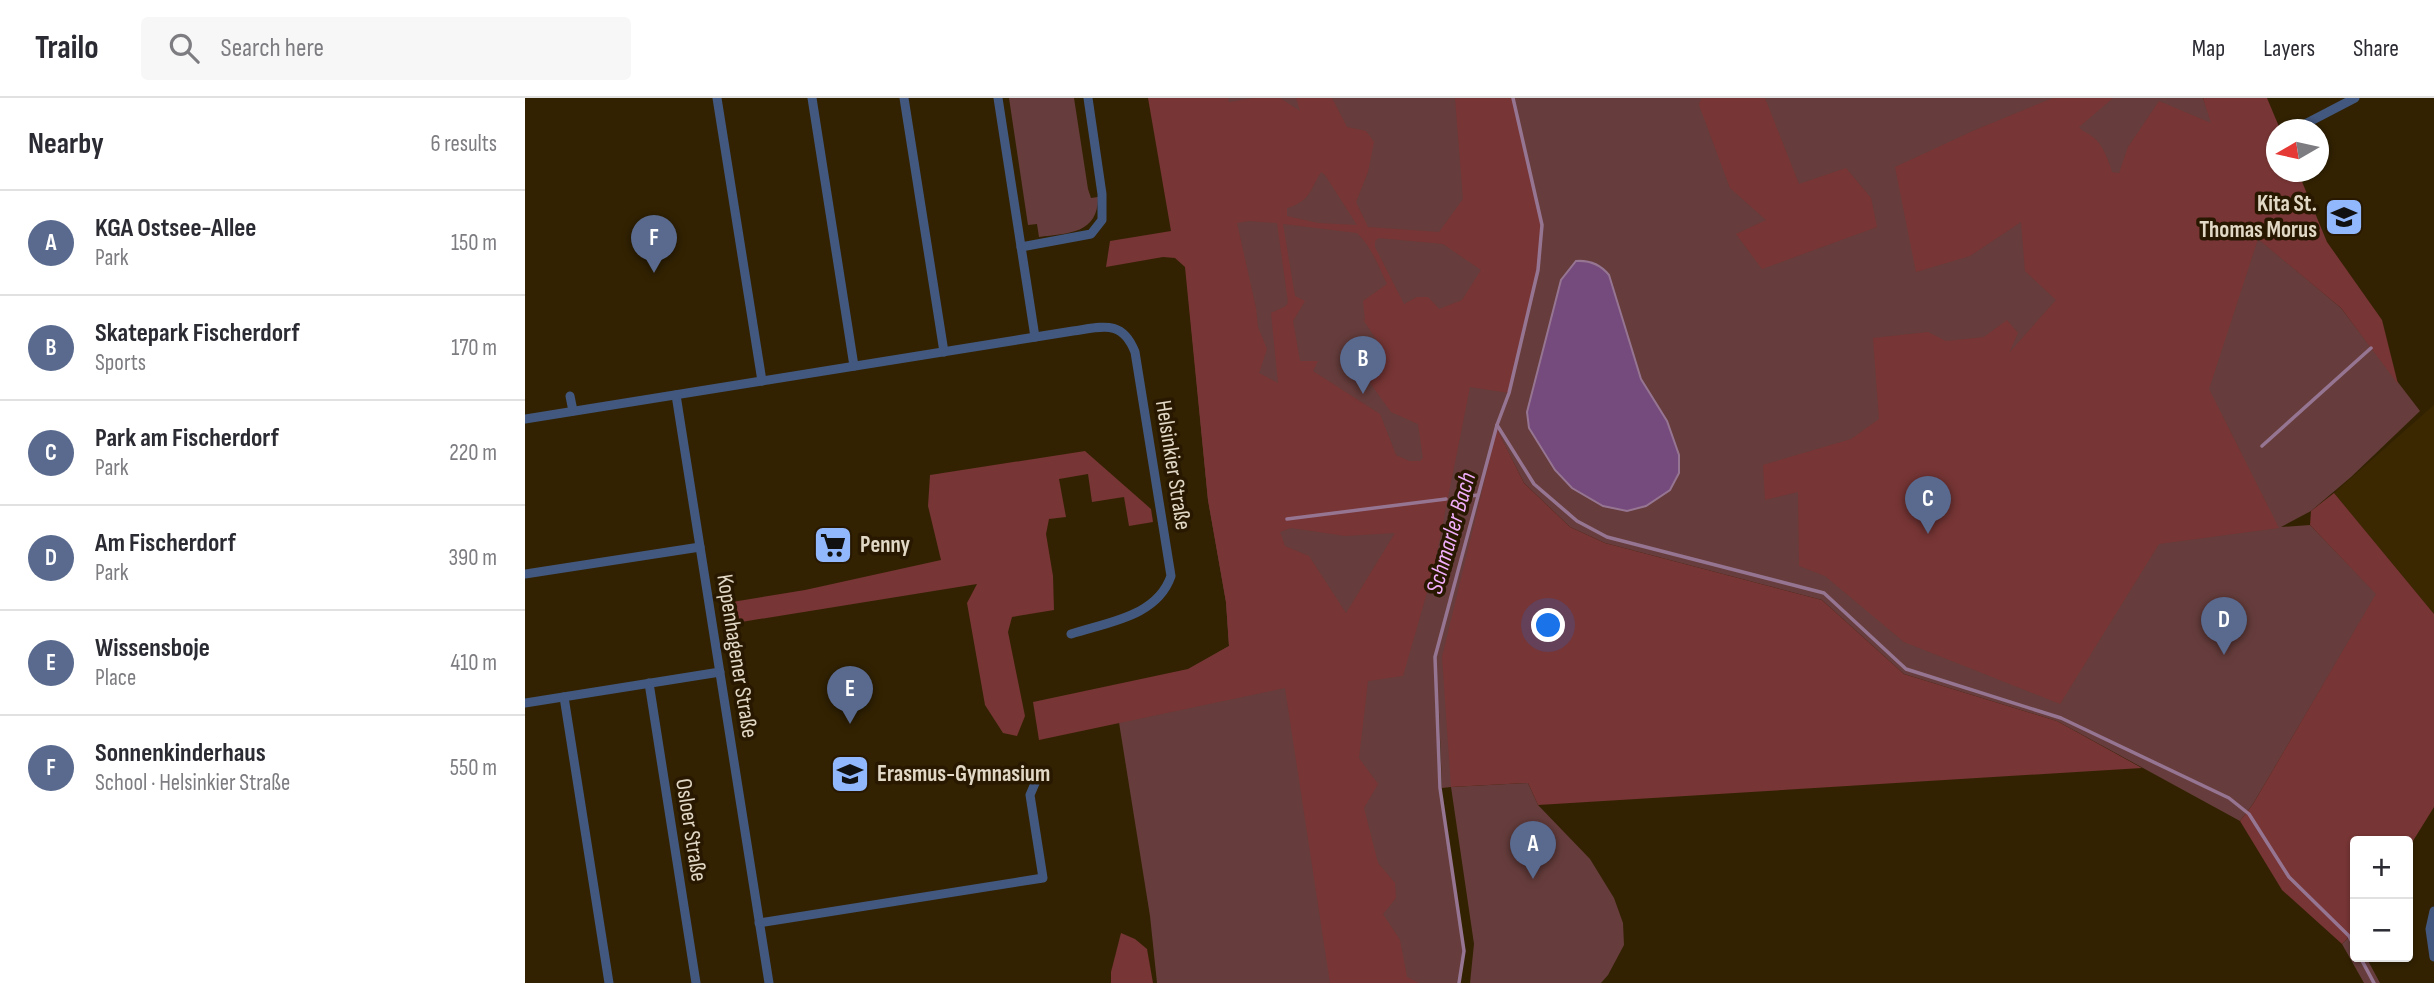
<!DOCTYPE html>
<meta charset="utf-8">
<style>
body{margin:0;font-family:"Sofia Sans Condensed",sans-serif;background:#f7f7f7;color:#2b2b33}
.controls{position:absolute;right:21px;bottom:21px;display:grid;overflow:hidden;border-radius:7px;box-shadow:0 2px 5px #0004}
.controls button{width:63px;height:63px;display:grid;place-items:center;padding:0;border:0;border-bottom:2px solid #e1e1e2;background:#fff;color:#2b2b33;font:35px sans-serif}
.compass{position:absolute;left:1741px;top:21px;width:63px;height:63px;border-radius:50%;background:#fff;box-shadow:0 2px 5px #0004;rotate:261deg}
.you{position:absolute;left:1024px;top:528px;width:24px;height:24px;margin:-18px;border:5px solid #fff;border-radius:50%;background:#1a73e8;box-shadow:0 0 0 10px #1a73e833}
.badge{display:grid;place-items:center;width:46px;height:46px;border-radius:50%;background:#596a8e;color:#fff;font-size:23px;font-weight:700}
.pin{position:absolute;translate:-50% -58px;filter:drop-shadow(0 2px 4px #0008)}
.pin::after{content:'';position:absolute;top:37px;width:24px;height:21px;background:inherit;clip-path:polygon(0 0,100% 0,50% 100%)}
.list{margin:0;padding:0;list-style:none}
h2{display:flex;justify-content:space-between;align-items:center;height:91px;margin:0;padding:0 28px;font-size:30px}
h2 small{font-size:23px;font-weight:400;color:#7c7c81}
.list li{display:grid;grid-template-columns:46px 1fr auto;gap:21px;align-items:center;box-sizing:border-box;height:105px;padding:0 28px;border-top:2px solid #e1e1e2}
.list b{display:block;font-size:26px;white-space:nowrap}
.list p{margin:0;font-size:23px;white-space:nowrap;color:#7c7c81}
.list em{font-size:23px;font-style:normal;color:#7c7c81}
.icon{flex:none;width:38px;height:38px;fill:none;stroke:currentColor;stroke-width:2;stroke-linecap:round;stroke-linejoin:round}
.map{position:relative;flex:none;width:1909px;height:885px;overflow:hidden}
header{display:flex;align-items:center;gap:42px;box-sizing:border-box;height:98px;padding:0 35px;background:#fff;border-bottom:2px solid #e1e1e2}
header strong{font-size:33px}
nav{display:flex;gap:38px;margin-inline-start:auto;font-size:24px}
.search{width:490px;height:63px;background:#f7f7f7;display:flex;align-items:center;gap:18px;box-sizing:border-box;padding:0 24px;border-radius:7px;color:#7c7c81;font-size:26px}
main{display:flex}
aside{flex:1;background:#fff}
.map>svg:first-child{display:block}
</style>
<header>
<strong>Trailo</strong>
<div class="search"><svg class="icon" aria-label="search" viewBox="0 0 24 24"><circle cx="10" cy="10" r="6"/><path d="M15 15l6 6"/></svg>Search here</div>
<nav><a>Map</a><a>Layers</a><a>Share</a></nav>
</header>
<main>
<aside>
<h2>Nearby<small>6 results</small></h2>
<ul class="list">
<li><span class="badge">A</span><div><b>KGA Ostsee-Allee</b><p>Park</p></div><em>150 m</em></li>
<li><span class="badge">B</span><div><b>Skatepark Fischerdorf</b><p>Sports</p></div><em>170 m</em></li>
<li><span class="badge">C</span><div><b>Park am Fischerdorf</b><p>Park</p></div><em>220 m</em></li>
<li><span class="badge">D</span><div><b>Am Fischerdorf</b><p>Park</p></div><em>390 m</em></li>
<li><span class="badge">E</span><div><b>Wissensboje</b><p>Place</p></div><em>410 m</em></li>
<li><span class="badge">F</span><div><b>Sonnenkinderhaus</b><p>School · Helsinkier Straße</p></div><em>550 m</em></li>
</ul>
</aside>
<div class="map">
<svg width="1909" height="885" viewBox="0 0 1909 885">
<rect width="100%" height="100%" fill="#322202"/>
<polygon fill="#3b2800" points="1909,307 1909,516 1809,395"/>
<g fill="#663d3c">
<path d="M484 0H549L563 91 566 100 573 99C573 136 544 135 514 139L512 126 503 127Z"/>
<polygon points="631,0 1678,0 1733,140 1816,210 1895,313 1826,379 1786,413 1756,429 1785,427 1852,496 1728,706 1715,723 1532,623 1379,576 1297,502 1080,445 1045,429 999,385 972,332 926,689 1003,685 1013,707 1065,761 1089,800 1098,825 1099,847 1083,877 1076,885 945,885 949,846 926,689 917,690 914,614 915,690 939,853 934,885 632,885 625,818 592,612 704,548 701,504 683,402 657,132"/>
<polygon points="1830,833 1830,859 1841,859 1855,885 1839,885 1817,846"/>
</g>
<g fill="#773535" fill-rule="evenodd">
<path d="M623 0H703L704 4 728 0H755L775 13 771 0H807L822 29 841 33 849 44 843 74 831 104 843 129 914 134 938 101 930 0H988L1017 127 1013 172 984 295 945 289 909 470 878 578 843 583 834 660 853 686 839 710 853 765 870 785 871 800 858 816 875 842 882 879 894 885H805L760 590 514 642 508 604 663 571 704 548 701 504 683 402 660 169 650 160 638 159 581 169 585 143 646 133ZM796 74 800 77 832 127 793 125 762 118V110C786 103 785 91 796 74ZM724 123 752 125 763 204 761 208 746 215 753 285 734 275 742 251 733 229 731 210 712 125ZM758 126 832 135C846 148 854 169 862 186L838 203 840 223 837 220 859 253 840 278 866 314 893 326 898 360 895 363H884L871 357 855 316 788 273 793 263H775L768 223 780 203 770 198ZM854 140 918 146 956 172 937 202 914 211 903 199H892L879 206 850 149V143ZM766 430 820 438 870 435 821 515 784 458 760 448 755 434Z"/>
<polygon points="1176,0 1240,0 1274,86 1321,70 1346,100 1352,129 1237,171 1211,136 1241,122 1205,90 1174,7"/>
<path d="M1528 0H1588L1554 29C1559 35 1562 34 1568 39 1578 47 1583 61 1587 74L1594 75 1603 49 1634 3 1686 25 1678 0H1742L1755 31 1752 32V74H1773L1802 144 1857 222 1873 286 1816 210 1733 141 1684 291 1754 430 1634 446 1535 606 1379 544 1300 478 1274 468 1273 394 1240 402 1238 367 1326 341 1354 321 1348 240 1403 234 1421 243 1459 239 1482 222 1493 235 1484 255 1531 202 1500 173 1496 124 1445 158 1391 174 1370 69 1450 32Z"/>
<polygon points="972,331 999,385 1045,429 1080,445 1297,502 1379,576 1532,623 1617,670 1013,707 1003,685 926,689 917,559"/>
<polygon points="560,353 626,411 628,424 604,428 599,399 567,404 563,376 534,381 541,419 524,421 521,436 528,478 529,512 487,519 483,534 500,618 492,638 478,635 460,607 442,505 452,486 204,526 201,505 280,492 416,462 403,408 405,377"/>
<polygon points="1809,395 1909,516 1909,709 1883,751 1883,743 1830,743 1830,833 1817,846 1757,792 1715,723 1728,706 1851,496 1785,427 1786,413"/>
<polygon points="596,835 610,841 622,851 628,885 586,885 586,874"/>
</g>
<path fill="#754a7c" stroke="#967592" stroke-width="2" d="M1051 163C1065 162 1075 166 1084 177L1116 281 1142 323 1154 357V375L1145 392 1121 408 1102 413 1078 408 1047 390 1030 372 1004 330 1002 314 1036 182Z"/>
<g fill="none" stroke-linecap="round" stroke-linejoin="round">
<g stroke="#967592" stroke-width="3.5">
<polyline points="972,327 1009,386 1052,423 1082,439 1299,495 1381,571 1536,620 1704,700 1724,716 1764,779 1824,838 1830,850"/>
<polyline points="1737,348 1846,250"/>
<polyline points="938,399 953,397"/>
<polyline points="762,421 921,401"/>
<polyline points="1835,859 1849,885"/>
<polyline points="934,885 939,853 915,690 910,559 972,327 984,295 1013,172 1017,127 988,0"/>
</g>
<g stroke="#43587f" stroke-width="9">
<polyline points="192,0 237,283"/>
<polyline points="287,0 329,268"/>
<polyline points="379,0 419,254"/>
<polyline points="473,0 510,239"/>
<polyline points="1782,25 1830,0"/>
<polyline points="496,149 566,136 577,122 577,96 563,0"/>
<polyline points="151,297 244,885"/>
<polyline points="45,298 48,313"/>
<path d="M0 321 548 233C577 229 597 221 610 254L646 478C632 519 582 524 546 536"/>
<polyline points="0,476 175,449"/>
<polyline points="124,585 171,885"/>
<polyline points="39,599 84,885"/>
<polyline points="0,605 195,574"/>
<polyline points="1909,813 1905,831 1909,859"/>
<polyline points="234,825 518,780 505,697 514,676"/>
</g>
</g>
<defs>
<g id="school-square" transform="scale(2.0125)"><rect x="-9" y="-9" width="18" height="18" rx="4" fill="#91b8fd" stroke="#281800"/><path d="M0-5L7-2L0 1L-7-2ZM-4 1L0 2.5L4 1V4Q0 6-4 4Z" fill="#111"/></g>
<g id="supermarket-square" transform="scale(2.0125)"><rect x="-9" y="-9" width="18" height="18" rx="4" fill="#91b8fd" stroke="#281800"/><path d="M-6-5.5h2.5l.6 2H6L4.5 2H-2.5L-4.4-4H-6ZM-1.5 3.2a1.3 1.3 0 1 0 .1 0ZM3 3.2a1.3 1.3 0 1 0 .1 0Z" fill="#111"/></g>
</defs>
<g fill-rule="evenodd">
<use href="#school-square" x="1819" y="119"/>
<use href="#supermarket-square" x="308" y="447"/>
<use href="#school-square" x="325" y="676"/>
</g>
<g text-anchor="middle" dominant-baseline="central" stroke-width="7" stroke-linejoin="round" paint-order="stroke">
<g font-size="23" font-weight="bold" fill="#e2d8c6" stroke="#281800" text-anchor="start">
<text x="1792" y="106" text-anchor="end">Kita St.<tspan x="1792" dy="26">Thomas Morus</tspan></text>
<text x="335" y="447">Penny</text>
<text x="352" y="676">Erasmus-Gymnasium</text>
</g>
<g font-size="23" fill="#e2d8c6" stroke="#281800">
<text transform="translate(648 367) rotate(81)">Helsinkier Straße</text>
<text transform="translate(212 558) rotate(81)">Kopenhagener Straße</text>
<text transform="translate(166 732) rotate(81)">Osloer Straße</text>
</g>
<g font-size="24" font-style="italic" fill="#f1affb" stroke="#281800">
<text transform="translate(926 435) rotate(-74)">Schmarler Bach</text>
</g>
</g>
</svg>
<div class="controls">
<button>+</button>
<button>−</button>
</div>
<svg class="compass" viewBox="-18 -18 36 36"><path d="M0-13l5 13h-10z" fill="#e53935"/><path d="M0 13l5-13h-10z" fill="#7c7c81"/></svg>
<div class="you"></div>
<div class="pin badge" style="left:1008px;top:781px">A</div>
<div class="pin badge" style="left:838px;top:296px">B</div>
<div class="pin badge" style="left:1403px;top:436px">C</div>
<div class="pin badge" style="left:1699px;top:557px">D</div>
<div class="pin badge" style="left:325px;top:626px">E</div>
<div class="pin badge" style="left:129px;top:175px">F</div>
</div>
</main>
